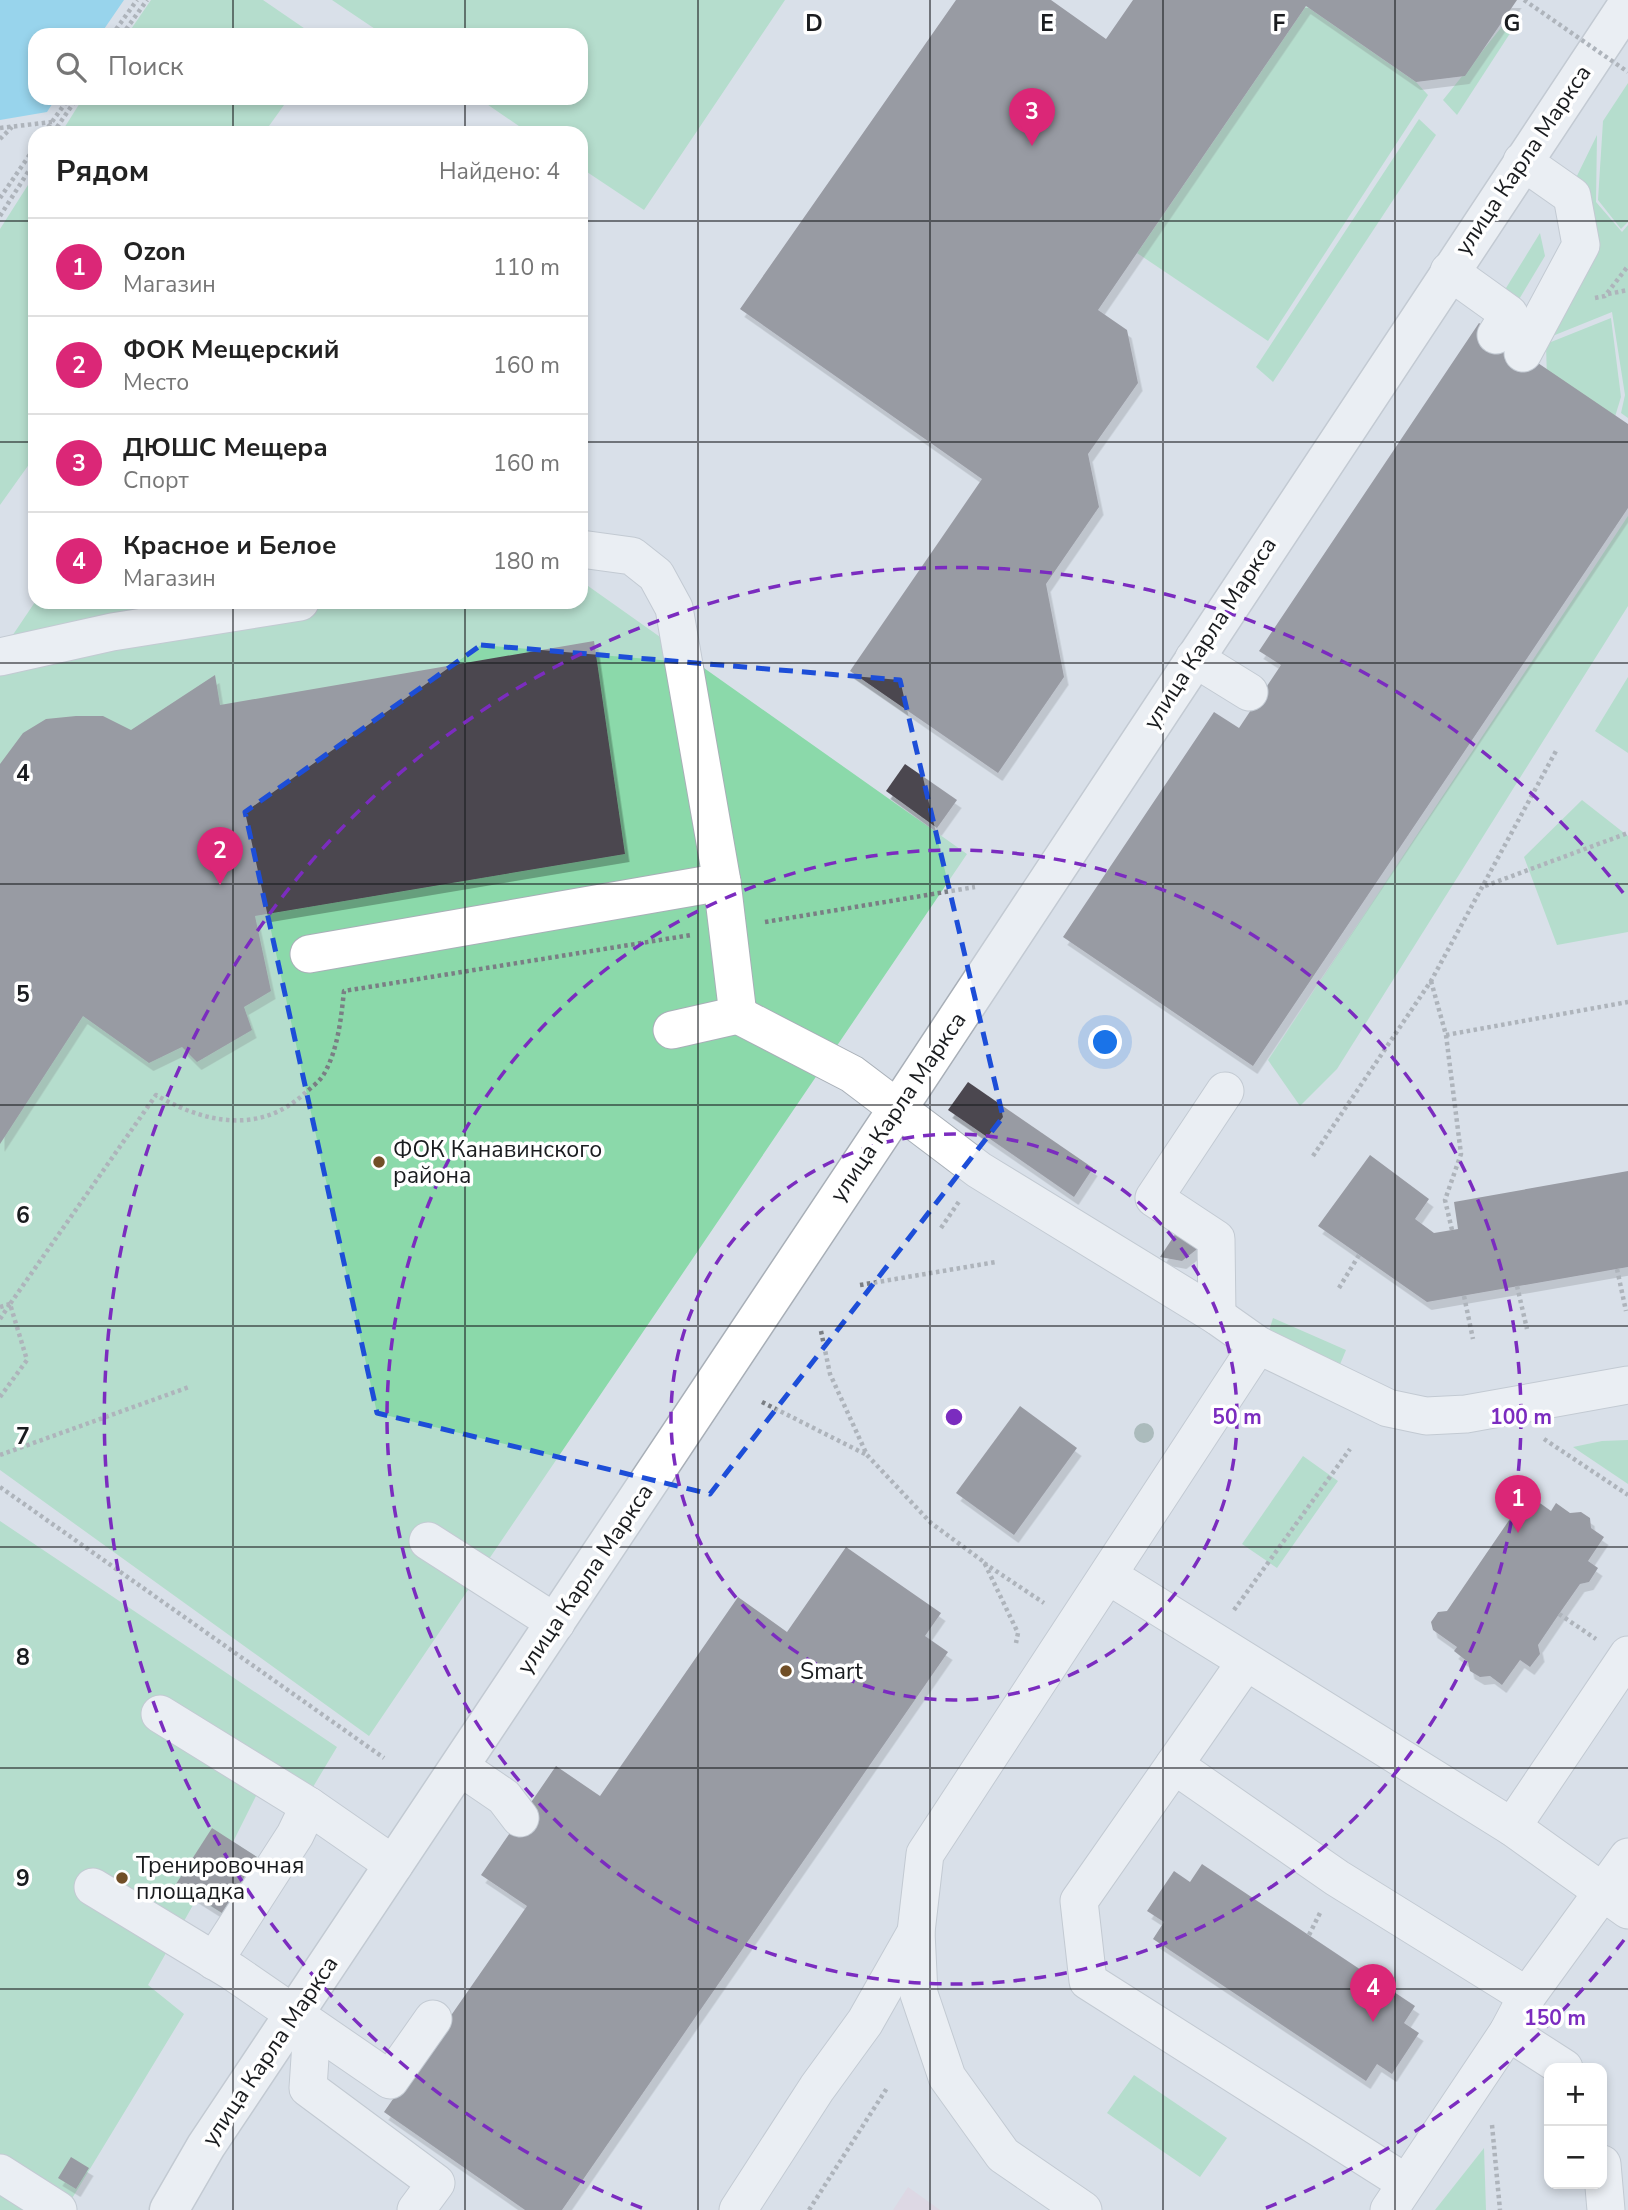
<!DOCTYPE html>
<html lang="ru">
<meta charset="utf-8">
<style>
body{margin:0;font-family:"Nunito Sans",sans-serif;background:#f6f6f6;color:#222}
.controls{position:absolute;right:21px;bottom:21px;display:grid;overflow:hidden;border-radius:14px;box-shadow:0 4px 10px #0003}
.controls button{width:63px;height:63px;display:grid;place-items:center;padding:0;border:0;border-bottom:2px solid #e0e0e0;background:#fff;color:#222;font:35px sans-serif}
.you{position:absolute;left:1106px;top:1043px;width:24px;height:24px;margin:-18px;border:5px solid #fff;border-radius:50%;background:#1a73e8;box-shadow:0 0 0 10px #1a73e833}
.badge{display:grid;place-items:center;width:46px;height:46px;border-radius:50%;background:#db2777;color:#fff;font-size:23px;font-weight:700}
.pin{position:absolute;translate:-50% -58px;filter:drop-shadow(0 2px 4px #0008)}
.pin::after{content:'';position:absolute;top:37px;width:24px;height:21px;background:inherit;clip-path:polygon(0 0,100% 0,50% 100%)}
.list{margin:0;padding:0;list-style:none}
h2{display:flex;justify-content:space-between;align-items:center;height:91px;margin:0;padding:0 28px;font-size:30px}
h2 small{font-size:23px;font-weight:400;color:#767676}
.list li{display:grid;grid-template-columns:46px 1fr auto;gap:21px;align-items:center;box-sizing:border-box;height:98px;padding:0 28px;border-top:2px solid #e0e0e0}
.list b{display:block;font-size:26px;white-space:nowrap}
.list p{margin:0;font-size:23px;white-space:nowrap;color:#767676}
.list em{font-size:23px;font-style:normal;color:#767676}
.icon{flex:none;width:38px;height:38px;fill:none;stroke:currentColor;stroke-width:2;stroke-linecap:round;stroke-linejoin:round}
.map{position:relative;flex:none;width:1628px;height:2210px;overflow:hidden}
.search{position:absolute;background:#fff;box-shadow:0 4px 10px #0003;left:28px;top:28px;width:560px;height:77px;display:flex;align-items:center;gap:18px;box-sizing:border-box;padding:0 24px;border-radius:21px;color:#767676;font-size:26px}
.panel{position:absolute;background:#fff;box-shadow:0 4px 10px #0003;left:28px;top:126px;width:560px;height:483px;border-radius:21px}
.map>svg:first-child{display:block}
</style>
<div class="map">
<svg width="1628" height="2210" viewBox="0 0 1628 2210">
<defs>
<filter id="shadow"><feDropShadow dx="4.5" dy="8" stdDeviation="0" flood-color="#0004"/></filter>
</defs>
<rect width="100%" height="100%" fill="#d9e0e9"/>
<polygon fill="#e2cedd" points="908,2187 940,2210 893,2210"/>
<g fill="#8bd9aa">
<polygon points="151,0 263,0 314,35 127,35"/>
<polygon points="332,0 785,0 644,210 581,168 581,133 529,133 478,98 581,98 581,35 384,35"/>
<polygon points="1306,6 1416,82 1428,95 1268,341 1137,253"/>
<polygon points="1512,14 1518,21 1457,115 1443,100"/>
<polygon points="1628,83 1628,222 1621,229 1598,200 1603,121"/>
<polygon points="83,98 289,98 264,133 61,133"/>
<polygon points="1419,119 1436,135 1273,382 1256,367"/>
<polygon points="1597,135 1596,202 1622,232 1628,225 1628,418 1621,413 1625,395 1612,312 1550,337 1573,184"/>
<polygon points="35,174 35,456 0,505 0,229"/>
<polygon points="1540,233 1545,256 1512,311 1506,288"/>
<polygon points="1611,318 1621,397 1603,456 1548,418 1546,344"/>
<polygon points="1628,516 1628,606 1337,1069 1300,1106 1268,1060"/>
<polygon points="581,581 967,854 369,1736 0,1470 0,654 35,602 581,602"/>
<polygon points="1628,677 1628,753 1595,731"/>
<polygon points="1582,800 1628,836 1628,932 1557,945 1524,857"/>
<polygon points="1273,1318 1346,1350 1336,1374 1267,1337"/>
<polygon points="1628,1440 1628,1484 1573,1447 1602,1441"/>
<polygon points="1303,1456 1338,1481 1277,1568 1242,1544"/>
<polygon points="0,1521 337,1747 310,1792 265,1778 233,1842 257,1857 222,1913 197,1898 148,1985 184,2014 65,2210 0,2210"/>
<polygon points="1134,2075 1227,2138 1200,2177 1107,2113"/>
<polygon points="1484,2148 1486,2210 1435,2210"/>
</g>
<polygon fill="#4ac6ef" points="0,0 124,0 100,35 35,35 35,98 56,98 47,112 0,120"/>
<g fill="#4c474f" filter="url(#shadow)">
<polygon points="956,0 1051,0 1106,39 1133,0 1517,0 1465,76 1416,82 1306,6 1098,310 1127,330 1138,383 1088,454 1099,507 1046,584 1064,677 998,773 850,671 982,479 740,309"/>
<polygon points="1479,323 1628,424 1628,508 1253,1066 1063,937 1214,712 1239,728 1281,665 1259,651"/>
<polygon points="594,641 625,854 255,916 271,991 244,1007 252,1030 197,1062 182,1047 149,1063 83,1016 0,1144 0,764 23,733 46,719 76,716 103,716 131,730 215,675 220,705"/>
<polygon points="905,764 957,800 937,828 886,791"/>
<polygon points="968,1082 1093,1168 1074,1197 948,1110"/>
<polygon points="1370,1155 1429,1199 1415,1219 1434,1233 1458,1229 1454,1202 1628,1171 1628,1267 1427,1302 1318,1226"/>
<polygon points="1178,1230 1201,1246 1182,1261 1160,1257"/>
<polygon points="1020,1406 1077,1448 1014,1535 956,1493"/>
<polygon points="1526,1493 1551,1511 1556,1503 1570,1513 1581,1512 1590,1518 1591,1528 1604,1537 1588,1561 1598,1568 1589,1582 1580,1584 1559,1614 1538,1645 1540,1654 1530,1667 1520,1660 1502,1685 1490,1676 1480,1677 1470,1671 1468,1662 1454,1651 1457,1647 1433,1630 1431,1622 1438,1612 1447,1611 1514,1513 1512,1504 1519,1495"/>
<polygon points="846,1547 941,1613 925,1636 948,1652 562,2210 525,2210 384,2112 527,1906 481,1875 556,1766 600,1796 738,1597 787,1632"/>
<polygon points="212,1828 257,1857 222,1913 176,1884"/>
<polygon points="1202,1864 1415,2006 1404,2023 1419,2033 1392,2074 1377,2064 1366,2081 1153,1939 1164,1922 1147,1911 1174,1871 1190,1882"/>
<polygon points="71,2157 89,2168 76,2189 58,2178"/>
</g>
<g fill="none" stroke-linecap="round" stroke-linejoin="round">
<g stroke="#a8afb7" stroke-width="39">
<g id="minor">
<polyline points="1522,161 1572,196 1581,245 1523,353"/>
<polyline points="1449,271 1509,314 1496,335"/>
<polyline points="581,549 632,556 656,575 674,608 722,882 738,1015"/>
<polyline points="0,657 112,632 300,602"/>
<polyline points="1194,658 1249,692"/>
<polyline points="309,954 722,882"/>
<polyline points="672,1030 738,1015 852,1074 979,1170 1217,1316 1258,1345 1388,1408 1426,1416 1466,1414 1628,1385"/>
<polyline points="1217,1316 1216,1239 1154,1198 1225,1091"/>
<polyline points="428,1541 556,1623"/>
<polyline points="1109,1576 1512,1827 1628,1910"/>
<polyline points="160,1714 309,1806 394,1865"/>
<polyline points="1174,1765 1245,1663"/>
<polyline points="460,1767 504,1797 520,1818"/>
<polyline points="1512,1827 1628,1655"/>
<polyline points="93,1887 233,1972 390,2080 433,2019"/>
<polyline points="214,1961 295,1835 309,1806"/>
<polyline points="312,2027 308,2088 436,2183 416,2210"/>
<polyline points="1508,2032 1564,2068"/>
<polyline points="1602,2164 1606,2210"/>
<polyline points="0,2173 58,2210"/>
<polyline points="1406,2183 1088,1981 1079,1901 1174,1765 1337,1878 1527,1996"/>
<polyline points="738,2210 817,2088 865,2022 916,1932"/>
<polyline points="1083,2210 1003,2155 947,2077 919,1994 916,1932 925,1854 1258,1345"/>
<polyline points="1389,2210 1508,2032 1527,1996 1628,1857"/>
</g>
</g>
<g stroke="#a8afb7" stroke-width="41">
<polyline id="major" points="169,2210 206,2146 898,1108 1628,4"/>
</g>
<g stroke="#7a7e84" stroke-width="4.5" stroke-dasharray="3.5 3.5" stroke-linecap="butt">
<polyline points="112,35 137,0"/>
<polyline points="122,35 147,0"/>
<polyline points="0,128 52,122"/>
<polyline points="44,133 69,98"/>
<polyline points="53,133 77,98"/>
<polyline points="0,139 12,127"/>
<polyline points="0,198 35,147"/>
<polyline points="0,216 35,161"/>
<polyline points="1608,294 1628,290"/>
<polyline points="1595,298 1605,296 1628,266"/>
<polyline points="1485,886 1628,833"/>
<polyline points="765,922 975,887"/>
<polyline points="1431,981 1446,1035 1461,1154 1445,1200 1452,1230"/>
<polyline points="1446,1035 1628,1002"/>
<polyline points="1313,1156 1431,981 1556,751"/>
<polyline points="941,1228 960,1200"/>
<polyline points="1617,1269 1626,1311"/>
<polyline points="860,1285 996,1262"/>
<polyline points="1517,1286 1527,1329"/>
<polyline points="1339,1288 1359,1255"/>
<polyline points="1464,1296 1473,1339"/>
<polyline points="0,1307 10,1304"/>
<polyline points="0,1319 10,1304"/>
<polyline points="821,1331 830,1374 867,1455 931,1523 984,1562 1018,1633 1016,1643"/>
<path d="M0 1397 27 1360 10 1304 156 1095C204 1123 260 1135 305 1093 311 1088 320 1081 324 1074 338 1049 341 1019 344 991L691 935"/>
<polyline points="762,1402 867,1455"/>
<polyline points="1544,1439 1628,1495"/>
<polyline points="0,1455 189,1387"/>
<polyline points="0,1487 384,1758"/>
<polyline points="984,1563 1044,1603"/>
<polyline points="1234,1610 1350,1449"/>
<polyline points="1559,1614 1596,1639"/>
<polyline points="1309,1935 1321,1911"/>
<polyline points="1492,2125 1500,2210"/>
<polyline points="809,2210 887,2088"/>
</g>
<use href="#minor" stroke="#fff" stroke-width="37"/>
<use href="#major" stroke="#fff" stroke-width="38"/>
<polyline stroke="#7a7e84" stroke-width="4.5" stroke-dasharray="3.5 3.5" stroke-linecap="butt" points="1524,0 1628,72"/>
</g>
<circle fill="#748e85" cx="1144" cy="1433" r="10"/>
<path d="M0 0H1628V2210H0ZM481 645 900 680 1003 1117 710 1494 377 1413 245 812Z" fill="#d9e0e9" fill-opacity=".55" fill-rule="evenodd"/>
<path fill="none" stroke="#1d4ed8" stroke-width="5" stroke-dasharray="14 9" stroke-linejoin="round" d="M481 645 900 680 1003 1117 710 1494 377 1413 245 812Z"/>
<path fill="none" stroke="#1a1c1f" stroke-width="2" stroke-opacity="0.55" d="M233 0V35M465 0V35M698 0V2210M930 0V2210M1163 0V2210M1395 0V2210M233 98V133M465 98V133M0 221H35M581 221H1628M0 442H35M581 442H1628M233 602V2210M465 602V2210M0 663H1628M0 884H1628M0 1105H1628M0 1326H1628M0 1547H1628M0 1768H1628M0 1989H1628"/>
<g fill="none" stroke="#7b2cbf" stroke-width="3.5" stroke-dasharray="12 9">
<circle cx="954" cy="1417" r="283"/>
<circle cx="954" cy="1417" r="567"/>
<path d="M1624 1940A850 850 0 0 1 1266 2208M642 2208A850 850 0 1 1 1624 894"/>
</g>
<g fill="#714f27" stroke="#fff" stroke-width="2.5">
<circle cx="379" cy="1162" r="7"/>
<circle cx="786" cy="1671" r="7"/>
<circle cx="122" cy="1878" r="7"/>
</g>
<g text-anchor="middle" dominant-baseline="central" stroke-width="7" stroke-linejoin="round" paint-order="stroke">
<g font-size="23" fill="#1a1c1f" stroke="#fff">
<text transform="translate(1523 160) rotate(-56)">улица Карла Маркса</text>
<text transform="translate(1210 633) rotate(-57)">улица Карла Маркса</text>
<text transform="translate(898 1107) rotate(-56)">улица Карла Маркса</text>
<text transform="translate(585 1579) rotate(-56)">улица Карла Маркса</text>
<text transform="translate(270 2051) rotate(-56)">улица Карла Маркса</text>
</g>
<g font-size="23" fill="#1a1c1f" stroke="#fff" text-anchor="start">
<text x="393" y="1149">ФОК Канавинского<tspan x="393" dy="26">района</tspan></text>
<text x="800" y="1671">Smart</text>
<text x="136" y="1865">Тренировочная<tspan x="136" dy="26">площадка</tspan></text>
</g>
</g>
<g font-size="23" text-anchor="middle" font-weight="bold" fill="#1a1c1f" stroke="#fff" stroke-width="7" stroke-linejoin="round" paint-order="stroke">
<text x="814" y="31">D</text>
<text x="1047" y="31">E</text>
<text x="1279" y="31">F</text>
<text x="1512" y="31">G</text>
<text x="23" y="781">4</text>
<text x="23" y="1002">5</text>
<text x="23" y="1223">6</text>
<text x="23" y="1444">7</text>
<text x="23" y="1665">8</text>
<text x="23" y="1886">9</text>
</g>
<circle cx="954" cy="1417" r="10" fill="#7b2cbf" stroke="#fff" stroke-width="3.5"/>
<g font-size="21" text-anchor="middle" font-weight="bold" fill="#7b2cbf" stroke="#fff" stroke-width="7" stroke-linejoin="round" paint-order="stroke">
<text x="1237" y="1424">50 m</text>
<text x="1521" y="1424">100 m</text>
<text x="1555" y="2025">150 m</text>
</g>
</svg>
<div class="controls">
<button>+</button>
<button>−</button>
</div>
<div class="you"></div>
<div class="pin badge" style="left:1518px;top:1533px">1</div>
<div class="pin badge" style="left:220px;top:885px">2</div>
<div class="pin badge" style="left:1032px;top:146px">3</div>
<div class="pin badge" style="left:1373px;top:2022px">4</div>
<div class="search"><svg class="icon" aria-label="search" viewBox="0 0 24 24"><circle cx="10" cy="10" r="6"/><path d="M15 15l6 6"/></svg>Поиск</div>
<section class="panel">
<h2>Рядом<small>Найдено: 4</small></h2>
<ul class="list">
<li><span class="badge">1</span><div><b>Ozon</b><p>Магазин</p></div><em>110 m</em></li>
<li><span class="badge">2</span><div><b>ФОК Мещерский</b><p>Место</p></div><em>160 m</em></li>
<li><span class="badge">3</span><div><b>ДЮШС Мещера</b><p>Спорт</p></div><em>160 m</em></li>
<li><span class="badge">4</span><div><b>Красное и Белое</b><p>Магазин</p></div><em>180 m</em></li>
</ul>
</section>
</div>
